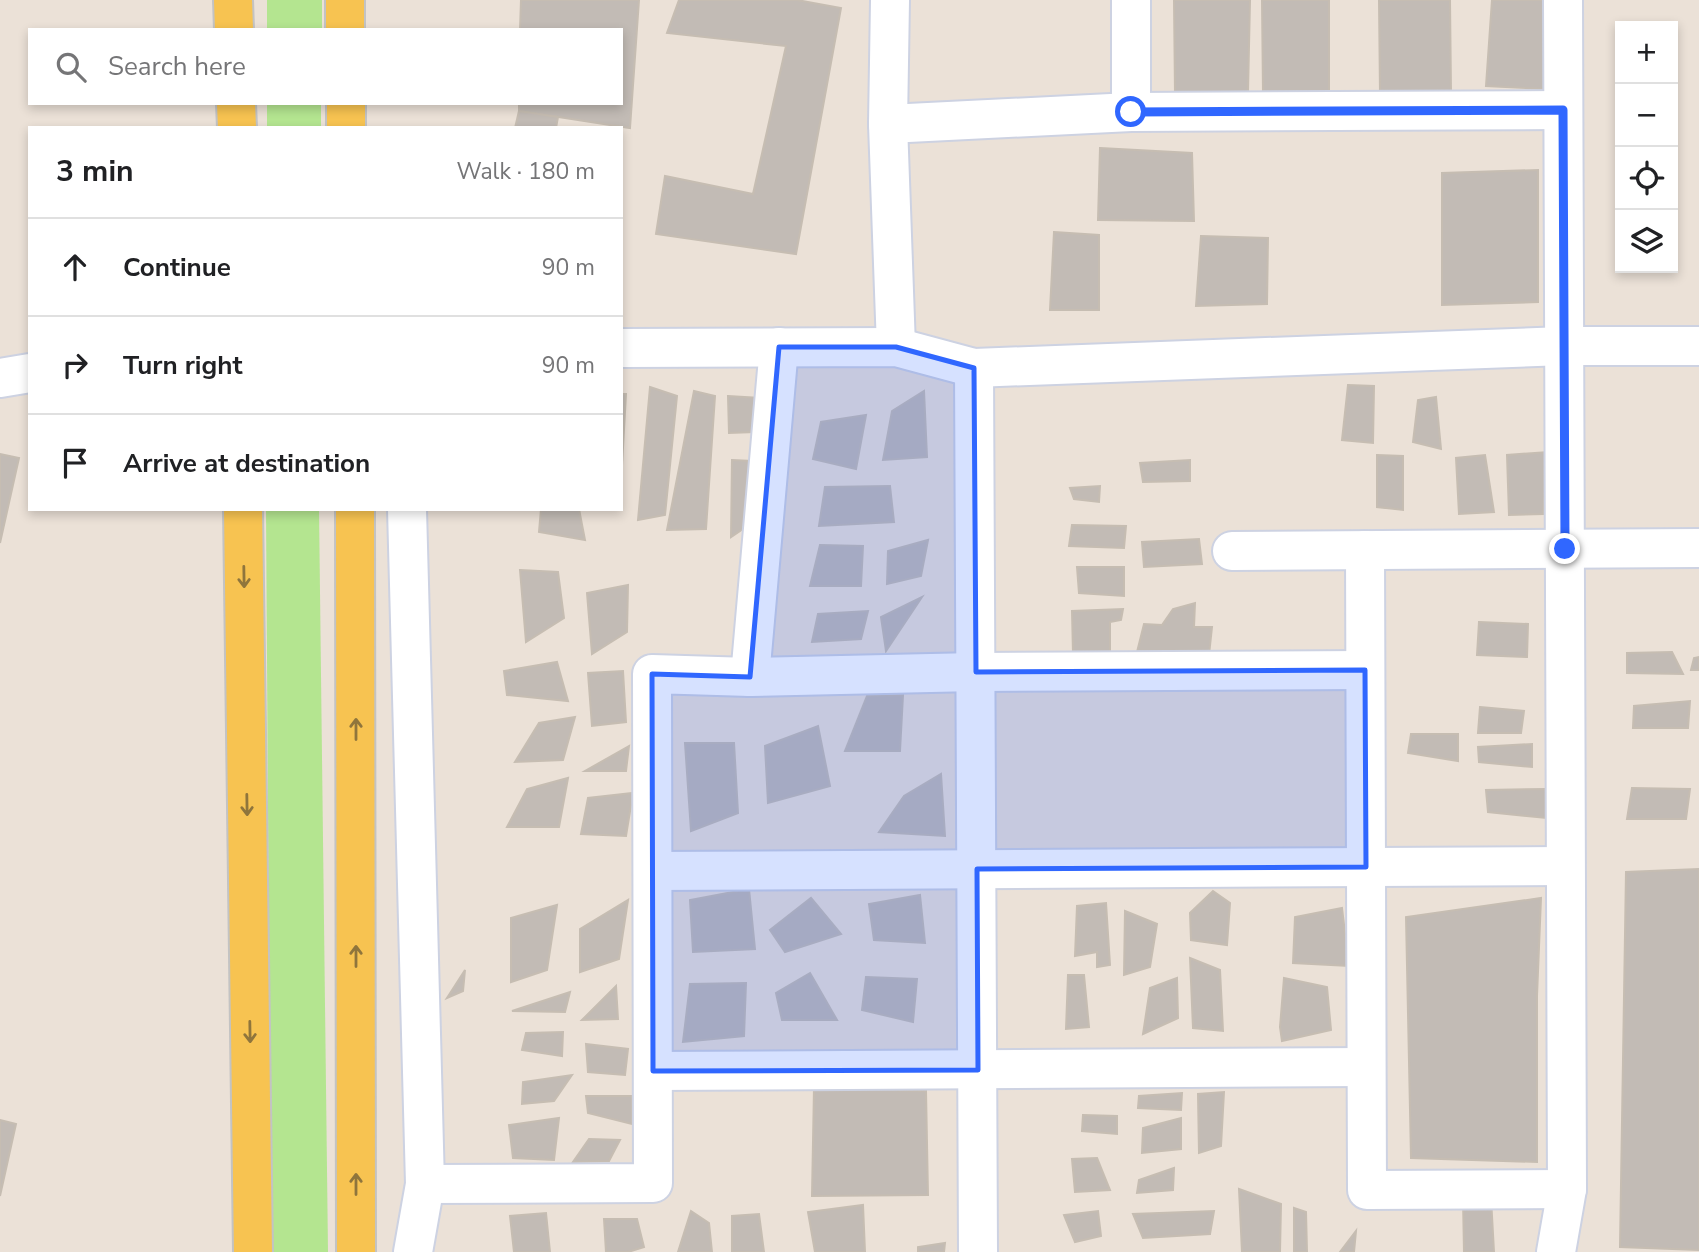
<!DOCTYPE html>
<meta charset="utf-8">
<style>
body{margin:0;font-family:"Nunito Sans",sans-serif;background:#f2f2f2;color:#202124}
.controls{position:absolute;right:21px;top:21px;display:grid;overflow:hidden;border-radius:0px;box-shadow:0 4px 10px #0003}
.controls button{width:63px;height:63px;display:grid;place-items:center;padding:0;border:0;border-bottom:2px solid #e0e0e0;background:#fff;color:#202124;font:35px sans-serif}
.stop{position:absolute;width:21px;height:21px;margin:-16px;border:5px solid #3067ff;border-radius:50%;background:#fff}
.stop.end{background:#3067ff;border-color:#fff;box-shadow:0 2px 7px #0008}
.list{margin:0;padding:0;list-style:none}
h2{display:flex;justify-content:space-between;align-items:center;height:91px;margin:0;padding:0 28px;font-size:30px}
h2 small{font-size:23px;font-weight:400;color:#757577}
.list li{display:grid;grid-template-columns:46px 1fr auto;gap:21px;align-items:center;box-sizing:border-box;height:98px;padding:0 28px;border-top:2px solid #e0e0e0}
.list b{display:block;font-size:26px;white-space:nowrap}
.list em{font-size:23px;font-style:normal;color:#757577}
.icon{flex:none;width:38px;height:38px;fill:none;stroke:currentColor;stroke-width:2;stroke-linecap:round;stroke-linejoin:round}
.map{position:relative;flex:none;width:1699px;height:1252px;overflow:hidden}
.search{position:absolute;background:#fff;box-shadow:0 4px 10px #0003;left:28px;top:28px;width:595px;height:77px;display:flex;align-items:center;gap:18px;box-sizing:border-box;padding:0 24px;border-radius:0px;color:#757577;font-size:26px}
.panel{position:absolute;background:#fff;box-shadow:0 4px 10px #0003;left:28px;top:126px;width:595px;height:385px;border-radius:0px}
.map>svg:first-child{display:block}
</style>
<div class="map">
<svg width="1699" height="1252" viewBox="0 0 1699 1252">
<rect width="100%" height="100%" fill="#ebe1d7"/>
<g fill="#b4e590">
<rect x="267" y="0" width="55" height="30"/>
<rect x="267" y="103" width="54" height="25"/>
<polygon points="266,509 319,509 328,1252 271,1252"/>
</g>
<g fill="#c2bbb5" stroke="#c6bdb2" stroke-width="2">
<polygon points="521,0 639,0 630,128 519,111 519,103 621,103 621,30 520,30"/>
<polygon points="679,0 797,0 841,8 796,254 656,234 665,176 753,194 786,46 667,33"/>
<polygon points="1174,0 1250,0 1248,92 1175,92"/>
<polygon points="1262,0 1329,0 1329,97 1263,92"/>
<polygon points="1379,0 1450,0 1451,92 1380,92"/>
<polygon points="1492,0 1546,0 1545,89 1486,86"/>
<polygon points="519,111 558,117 556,128 515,128"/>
<polygon points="1100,148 1192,153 1194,221 1098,220"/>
<polygon points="1538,170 1538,302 1442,305 1442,173"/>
<polygon points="1054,232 1099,235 1099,310 1050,310"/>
<polygon points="1201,236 1268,238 1267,304 1196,306"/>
<polygon points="1348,385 1374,386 1373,443 1342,440"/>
<polygon points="650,387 677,396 665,515 638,520"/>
<polygon points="694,391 715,396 706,529 667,530"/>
<polygon points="924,391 927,457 883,460 892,411"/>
<polygon points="621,394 626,394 621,483"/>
<polygon points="728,396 760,398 755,432 729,433"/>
<polygon points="1436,397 1441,449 1413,442 1418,400"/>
<polygon points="866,415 856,469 813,459 821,422"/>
<polygon points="1548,452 1543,514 1509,515 1507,455"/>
<polygon points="0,454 19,458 0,543"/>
<polygon points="1377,455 1403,456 1403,510 1377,507"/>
<polygon points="1485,455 1494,512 1459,514 1456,458"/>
<polygon points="732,460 752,461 746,527 731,537"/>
<polygon points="1190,460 1190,481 1143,482 1140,463"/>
<polygon points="890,486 894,522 819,526 825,487"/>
<polygon points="1100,486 1099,502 1074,499 1070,488"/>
<polygon points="541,509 579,509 585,540 539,532"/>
<polygon points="1072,525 1126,526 1124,548 1069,546"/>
<polygon points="1199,539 1202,564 1144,567 1142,542"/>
<polygon points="928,540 921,576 887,584 888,551"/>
<polygon points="820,545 863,546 861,586 810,586"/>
<polygon points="1077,567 1124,567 1124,596 1079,593"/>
<polygon points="520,570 558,572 564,618 526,642"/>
<polygon points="628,585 627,632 592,654 587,593"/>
<polygon points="922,597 886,651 881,617"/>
<polygon points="1195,603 1194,627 1212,627 1209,655 1137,652 1144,624 1162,625 1173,609"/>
<polygon points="1123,609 1121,620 1110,622 1110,657 1073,653 1072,611"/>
<polygon points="868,611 861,639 812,642 818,614"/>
<polygon points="1479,622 1528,624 1527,657 1477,655"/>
<polygon points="1672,652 1683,674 1627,673 1627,653"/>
<polygon points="1699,657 1699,670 1691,670 1694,658"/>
<polygon points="557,662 568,701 507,695 504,671"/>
<polygon points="623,671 626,722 592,726 588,673"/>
<polygon points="903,695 900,751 845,751 867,696"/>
<polygon points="1690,701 1688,728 1633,728 1634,706"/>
<polygon points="1480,707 1524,711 1521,733 1478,733"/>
<polygon points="575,717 563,760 515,762 539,723"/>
<polygon points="818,726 830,786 768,803 765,746"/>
<polygon points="1411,734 1458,734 1458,761 1408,753"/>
<polygon points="685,743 734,743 738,813 691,831"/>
<polygon points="1532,744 1532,767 1479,762 1478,747"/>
<polygon points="629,746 626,771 585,771"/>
<polygon points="941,774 945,836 879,832 904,796"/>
<polygon points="568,778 559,827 507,827 527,789"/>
<polygon points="1632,788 1690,789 1686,819 1627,819"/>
<polygon points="1546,789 1546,818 1488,812 1486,790"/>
<polygon points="633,793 626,836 581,834 588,798"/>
<polygon points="1699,869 1699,1250 1620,1247 1626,872"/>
<polygon points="749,889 755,949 693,952 690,900"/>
<polygon points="1213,891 1230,903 1227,945 1191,940 1190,913"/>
<polygon points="920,895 925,943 874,940 869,904"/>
<polygon points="811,898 841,934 785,952 770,930"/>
<polygon points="1541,898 1537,996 1537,1162 1411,1158 1406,917"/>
<polygon points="628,900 619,959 580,972 580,929"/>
<polygon points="1106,903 1110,965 1097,967 1097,952 1075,956 1077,906"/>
<polygon points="557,905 547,970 511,982 511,918"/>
<polygon points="1342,908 1349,966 1293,963 1295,917"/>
<polygon points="1125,911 1157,924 1150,967 1124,975"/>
<polygon points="1190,958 1220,970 1223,1031 1193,1028"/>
<polygon points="465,970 463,991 447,998"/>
<polygon points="810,973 837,1020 782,1020 776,993"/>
<polygon points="1068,975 1084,975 1089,1027 1066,1029"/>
<polygon points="866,977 917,979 913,1022 862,1010"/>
<polygon points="1177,978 1178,1018 1143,1034 1150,988"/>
<polygon points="1284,978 1327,987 1331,1030 1282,1041 1280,1027"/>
<polygon points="746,983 744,1036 683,1042 690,984"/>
<polygon points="616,986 618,1019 582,1020"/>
<polygon points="570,992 565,1012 512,1011"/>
<polygon points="563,1032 562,1056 522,1050 526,1033"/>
<polygon points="586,1044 628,1049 625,1075 588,1072"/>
<polygon points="572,1075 554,1101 522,1104 523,1082"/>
<polygon points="814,1088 926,1091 928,1195 812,1196"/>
<polygon points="1224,1092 1221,1146 1199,1153 1198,1094"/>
<polygon points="1182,1093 1181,1110 1138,1108 1139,1096"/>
<polygon points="586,1096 632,1096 632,1124 588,1113"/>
<polygon points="1083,1115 1117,1116 1117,1134 1082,1131"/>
<polygon points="559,1118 554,1160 513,1158 509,1125"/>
<polygon points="1181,1118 1181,1149 1142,1153 1143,1128"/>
<polygon points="0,1120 16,1124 0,1196"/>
<polygon points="589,1139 620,1140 609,1161 573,1162"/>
<polygon points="1097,1158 1110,1190 1075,1192 1072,1159"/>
<polygon points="1174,1168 1173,1190 1137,1193 1139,1180"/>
<polygon points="1239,1189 1281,1204 1280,1252 1242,1252"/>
<polygon points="1491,1198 1494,1252 1464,1252 1463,1199"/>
<polygon points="863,1205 865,1252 815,1252 808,1212"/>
<polygon points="1294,1208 1306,1212 1307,1252 1294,1252"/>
<polygon points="691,1211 709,1223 712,1252 678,1252"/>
<polygon points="1098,1211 1101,1236 1075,1242 1064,1215"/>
<polygon points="1214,1211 1210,1234 1143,1238 1133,1214"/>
<polygon points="546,1213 550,1252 514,1252 510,1216"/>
<polygon points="759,1214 764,1252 732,1252 732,1216"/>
<polygon points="604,1219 637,1219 644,1247 628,1252 606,1252"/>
<polygon points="1356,1231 1354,1252 1340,1252"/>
<polygon points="945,1243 944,1252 918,1252 918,1247"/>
</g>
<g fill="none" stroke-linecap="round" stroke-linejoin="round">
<g stroke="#cdd2e2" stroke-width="42">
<g id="minor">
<polyline points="890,0 888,124 896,347"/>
<polyline points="1131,0 1131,112"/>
<polyline points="888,124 1131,112 1563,110"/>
<polyline points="621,348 896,347 974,368 1564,346 1699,346"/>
<polyline points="974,368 978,1252"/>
<polyline points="0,378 30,373"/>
<polyline points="407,509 425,1184 413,1252"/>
<polyline points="1365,550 1367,1190 1567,1189"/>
<polyline points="1232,551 1699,548"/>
<polyline points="750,677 779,347"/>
<polyline points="653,871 1565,866"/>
<polyline points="653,1071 1366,1067"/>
<polyline points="425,1184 653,1183 652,674 750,677 976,672 1365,670"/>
<polyline points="1556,1252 1567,1189 1563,0"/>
</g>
</g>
<g stroke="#c3c3c3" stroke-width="42">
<g id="major">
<polyline points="233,0 234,30"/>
<polyline points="345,0 345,30"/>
<polyline points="236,103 237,128"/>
<polyline points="346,103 346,128"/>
<polyline points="243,509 253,1252"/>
<polyline points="355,509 356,1252"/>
</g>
</g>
<use href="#minor" stroke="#fff" stroke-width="38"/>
<use href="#major" stroke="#f7c351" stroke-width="38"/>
</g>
<defs><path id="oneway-shaft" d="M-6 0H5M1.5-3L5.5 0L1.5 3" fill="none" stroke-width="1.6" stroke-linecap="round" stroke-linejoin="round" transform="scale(1.75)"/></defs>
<g stroke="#8f753c">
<use href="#oneway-shaft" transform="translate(244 577) rotate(89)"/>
<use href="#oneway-shaft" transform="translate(356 729) rotate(-90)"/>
<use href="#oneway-shaft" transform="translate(247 805) rotate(89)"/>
<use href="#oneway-shaft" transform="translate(356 956) rotate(-90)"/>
<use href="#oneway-shaft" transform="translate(250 1032) rotate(89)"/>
<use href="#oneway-shaft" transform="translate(356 1184) rotate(-90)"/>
</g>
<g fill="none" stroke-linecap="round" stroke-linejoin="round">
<polyline stroke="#3067ff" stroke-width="9" points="1131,112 1563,110 1565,549"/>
</g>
<path fill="#3067ff" fill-opacity="0.2" stroke="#3067ff" stroke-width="5" stroke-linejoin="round" d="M779 347H896L974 368 976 672 1365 670 1366 867 977 869 978 1070 653 1071 652 674 750 677Z"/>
</svg>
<div class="controls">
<button>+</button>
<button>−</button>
<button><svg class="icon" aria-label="locate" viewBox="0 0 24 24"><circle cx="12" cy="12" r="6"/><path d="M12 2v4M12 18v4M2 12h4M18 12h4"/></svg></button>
<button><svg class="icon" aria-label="layers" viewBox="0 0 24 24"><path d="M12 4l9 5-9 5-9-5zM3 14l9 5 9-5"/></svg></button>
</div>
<div class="stop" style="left:1131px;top:112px"></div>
<div class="stop end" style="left:1565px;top:549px"></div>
<div class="search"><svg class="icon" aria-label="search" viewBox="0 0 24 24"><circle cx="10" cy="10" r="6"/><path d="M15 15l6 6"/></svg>Search here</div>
<section class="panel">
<h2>3 min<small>Walk · 180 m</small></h2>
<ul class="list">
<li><svg class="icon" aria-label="ahead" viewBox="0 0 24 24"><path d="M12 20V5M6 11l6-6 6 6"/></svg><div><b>Continue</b></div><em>90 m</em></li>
<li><svg class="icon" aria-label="right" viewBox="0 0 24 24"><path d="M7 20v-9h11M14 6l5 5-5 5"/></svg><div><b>Turn right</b></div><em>90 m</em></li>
<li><svg class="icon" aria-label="arrive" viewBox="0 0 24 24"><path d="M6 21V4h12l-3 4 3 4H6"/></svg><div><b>Arrive at destination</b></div></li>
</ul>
</section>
</div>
